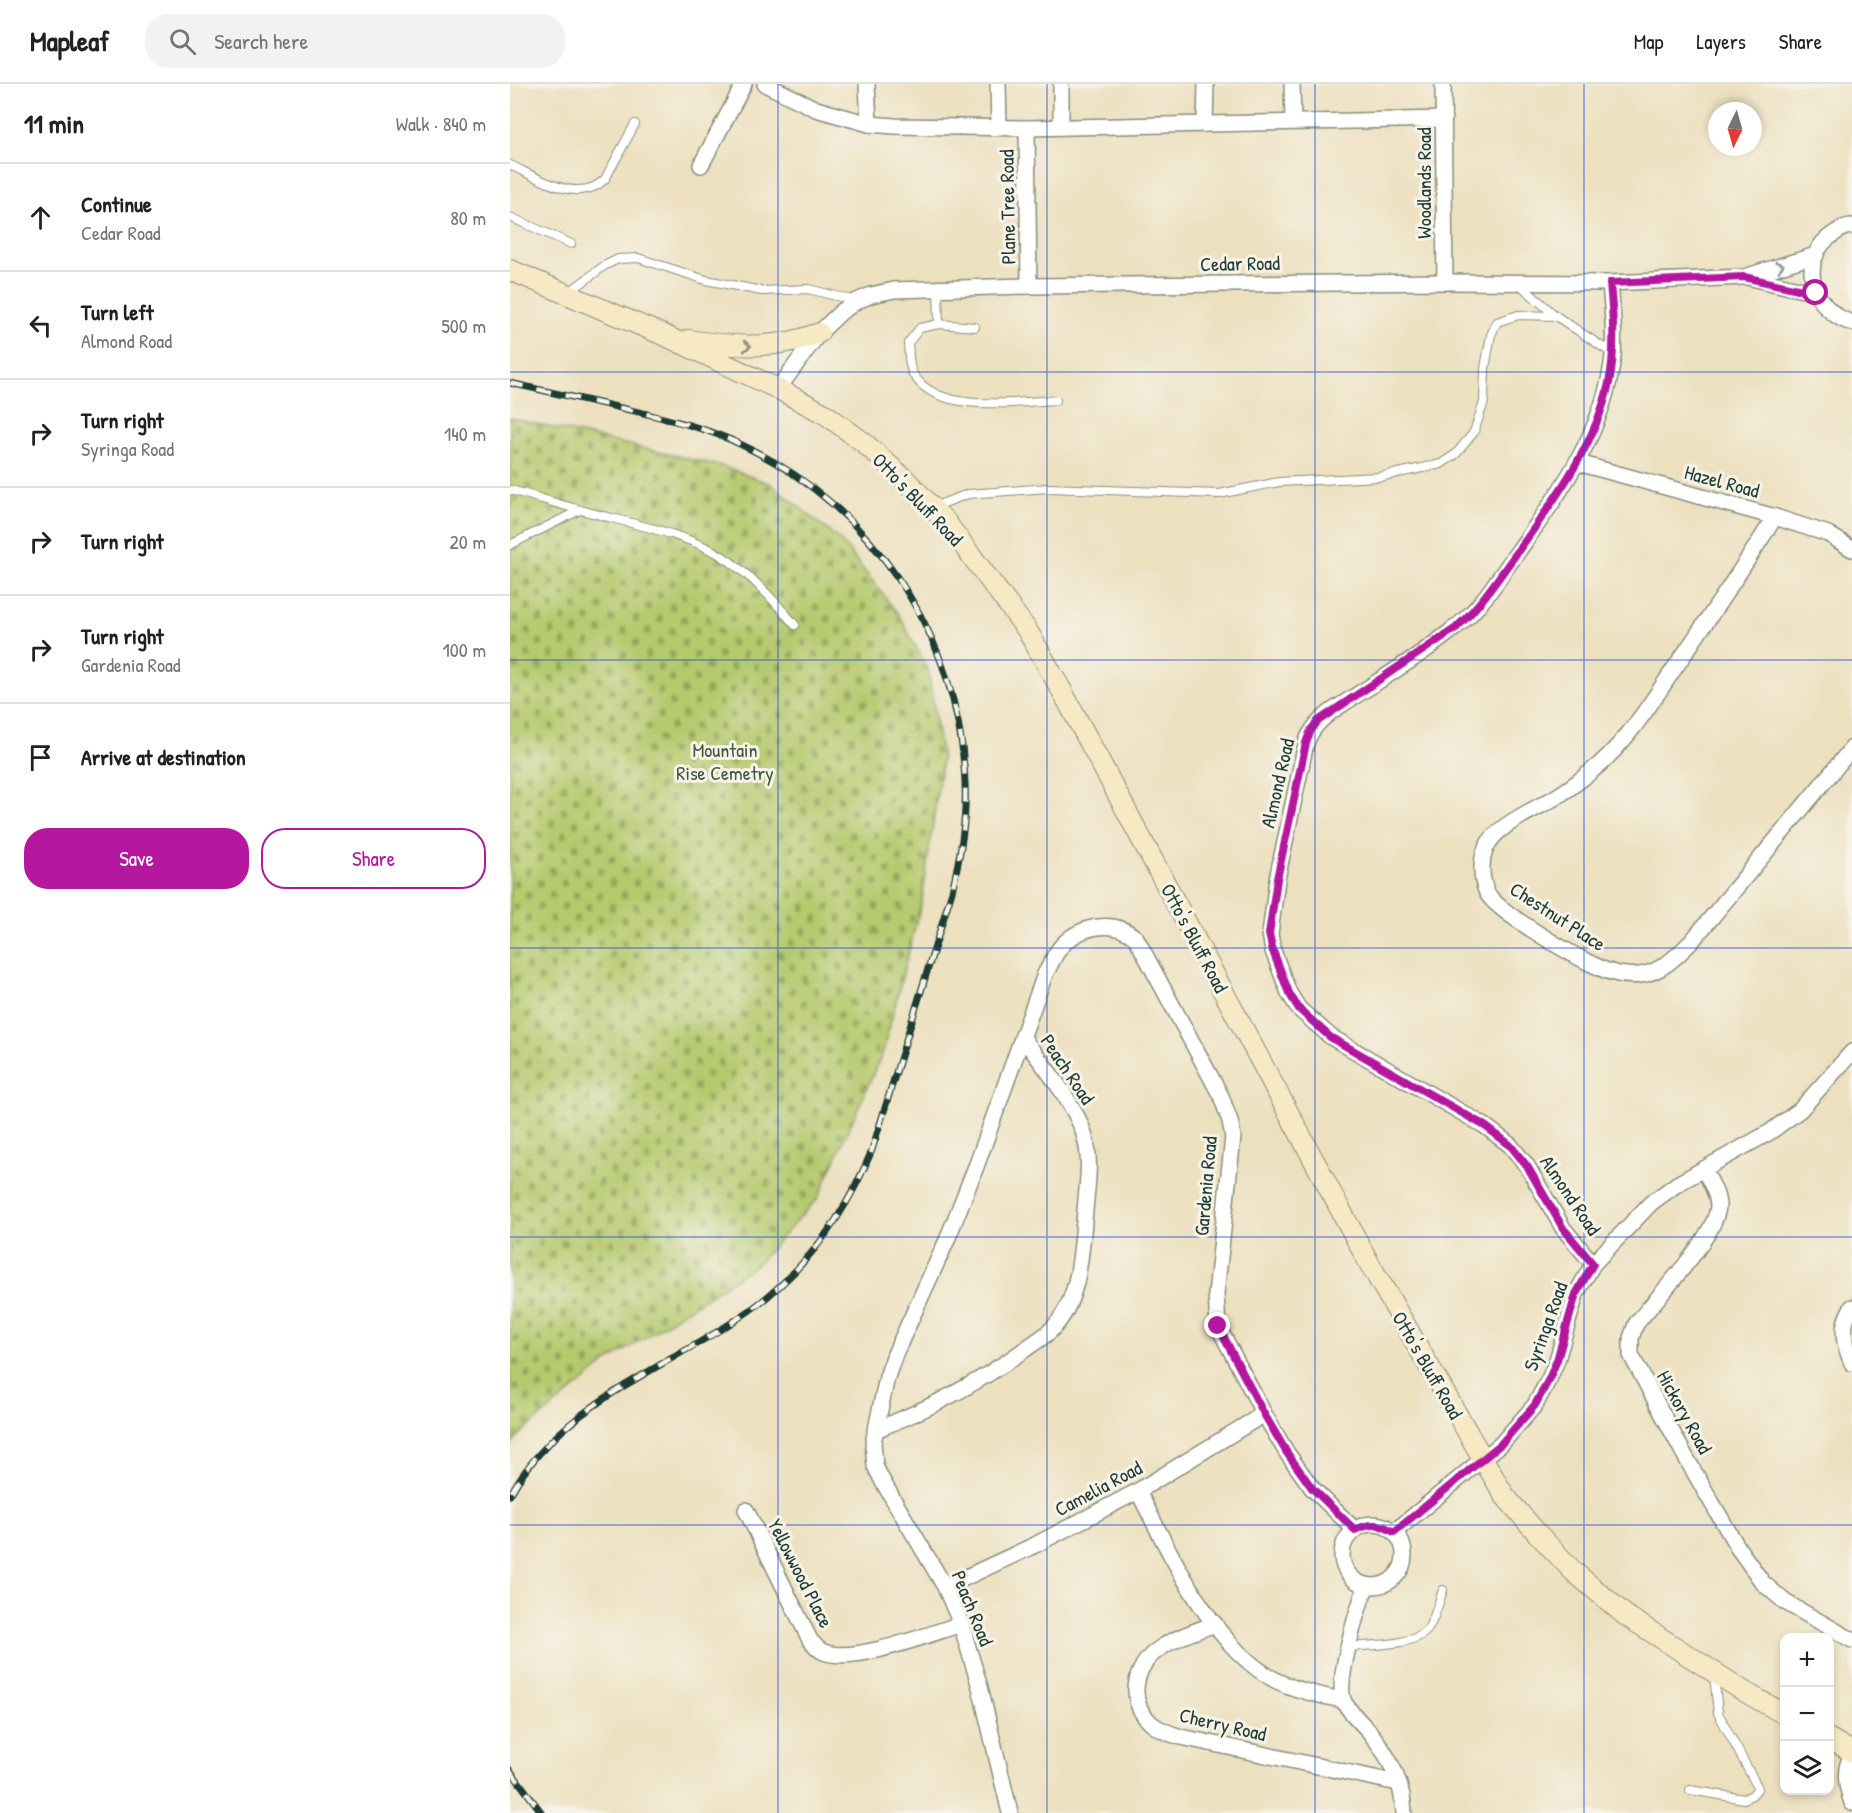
<!DOCTYPE html>
<meta charset="utf-8">
<style>
body{margin:0;font-family:"Patrick Hand",sans-serif;background:#f2f2f2;color:#202124}
.controls{position:absolute;right:18px;bottom:18px;display:grid;overflow:hidden;border-radius:12px;box-shadow:0 3px 9px #0003}
.controls button{width:54px;height:54px;display:grid;place-items:center;padding:0;border:0;border-bottom:2px solid #e0e0e0;background:#fff;color:#202124;font:30px sans-serif}
.compass{position:absolute;left:1198px;top:18px;width:54px;height:54px;border-radius:50%;background:#fff;box-shadow:0 3px 9px #0003;rotate:185deg}
.stop{position:absolute;width:18px;height:18px;margin:-14px;border:4px solid #b5179e;border-radius:50%;background:#fff}
.stop.end{background:#b5179e;border-color:#fff;box-shadow:0 2px 6px #0008}
.list{margin:0;padding:0;list-style:none}
h2{display:flex;justify-content:space-between;align-items:center;height:78px;margin:0;padding:0 24px;font-size:26px}
h2 small{font-size:20px;font-weight:400;color:#757577}
.list li{display:grid;grid-template-columns:39px 1fr auto;gap:18px;align-items:center;box-sizing:border-box;height:108px;padding:0 24px;border-top:2px solid #e0e0e0}
.list b{display:block;font-size:22px;white-space:nowrap}
.list p{margin:0;font-size:20px;white-space:nowrap;color:#757577}
.list em{font-size:20px;font-style:normal;color:#757577}
.actions{display:flex;gap:12px;padding:18px 24px}
.actions a{flex:1;padding:14px 0;border:2px solid #b5179e;border-radius:24px;text-align:center;font-size:21px;color:#b5179e}
.actions .main{background:#b5179e;color:#fff}
.icon{flex:none;width:33px;height:33px;fill:none;stroke:currentColor;stroke-width:2;stroke-linecap:round;stroke-linejoin:round}
.map{position:relative;flex:none;width:1342px;height:1729px;overflow:hidden}
header{display:flex;align-items:center;gap:36px;box-sizing:border-box;height:84px;padding:0 30px;background:#fff;border-bottom:2px solid #e0e0e0}
header strong{font-size:28px}
nav{display:flex;gap:33px;margin-inline-start:auto;font-size:21px}
.search{width:420px;height:54px;background:#f2f2f2;display:flex;align-items:center;gap:15px;box-sizing:border-box;padding:0 21px;border-radius:24px;color:#757577;font-size:22px}
main{display:flex}
aside{flex:1;background:#fff}
.map>svg:first-child{display:block}
</style>
<header>
<strong>Mapleaf</strong>
<div class="search"><svg class="icon" aria-label="search" viewBox="0 0 24 24"><circle cx="10" cy="10" r="6"/><path d="M15 15l6 6"/></svg>Search here</div>
<nav><a>Map</a><a>Layers</a><a>Share</a></nav>
</header>
<main>
<aside>
<h2>11 min<small>Walk · 840 m</small></h2>
<ul class="list">
<li><svg class="icon" aria-label="ahead" viewBox="0 0 24 24"><path d="M12 20V5M6 11l6-6 6 6"/></svg><div><b>Continue</b><p>Cedar Road</p></div><em>80 m</em></li>
<li><svg class="icon" aria-label="left" viewBox="0 0 24 24"><path d="M17 20v-9H6M10 6l-5 5 5 5"/></svg><div><b>Turn left</b><p>Almond Road</p></div><em>500 m</em></li>
<li><svg class="icon" aria-label="right" viewBox="0 0 24 24"><path d="M7 20v-9h11M14 6l5 5-5 5"/></svg><div><b>Turn right</b><p>Syringa Road</p></div><em>140 m</em></li>
<li><svg class="icon" aria-label="right" viewBox="0 0 24 24"><path d="M7 20v-9h11M14 6l5 5-5 5"/></svg><div><b>Turn right</b></div><em>20 m</em></li>
<li><svg class="icon" aria-label="right" viewBox="0 0 24 24"><path d="M7 20v-9h11M14 6l5 5-5 5"/></svg><div><b>Turn right</b><p>Gardenia Road</p></div><em>100 m</em></li>
<li><svg class="icon" aria-label="arrive" viewBox="0 0 24 24"><path d="M6 21V4h12l-3 4 3 4H6"/></svg><div><b>Arrive at destination</b></div></li>
</ul>
<div class="actions"><a class="main">Save</a><a>Share</a></div>
</aside>
<div class="map">
<svg width="1342" height="1729" viewBox="0 0 1342 1729">
<defs>
<pattern id="cemetery-stones" width="16" height="16" patternUnits="userSpaceOnUse" patternTransform="scale(1.5)"><rect width="16" height="16" fill="#b5c96d"/><path d="M2 7V4a2 2 0 0 1 4 0v3zM10 15v-3a2 2 0 0 1 4 0v3z" fill="#93a45a"/></pattern>
</defs>
<rect width="100%" height="100%" fill="#f7f3e8"/>
<filter id="ink" filterUnits="userSpaceOnUse"><feTurbulence type="fractalNoise" baseFrequency=".0167" numOctaves="2"/><feDisplacementMap in="SourceGraphic" scale="12" xChannelSelector="R" yChannelSelector="G"/><feConvolveMatrix kernelMatrix="1 2 1 2 8 2 1 2 1" color-interpolation-filters="sRGB"/></filter>
<filter id="wash" filterUnits="userSpaceOnUse"><feTurbulence type="fractalNoise" baseFrequency=".008" numOctaves="4" result="noise"/><feDisplacementMap in="SourceGraphic" scale="24" xChannelSelector="R" yChannelSelector="G"/><feGaussianBlur stdDeviation="1.35" result="paint"/><feColorMatrix in="noise" values="0 0 0 0 0 0 0 0 0 0 0 0 0 0 0 0 0 1.4 0 .05"/><feComposite in="paint" operator="in"/></filter>
<g filter="url(#wash)">
<rect width="100%" height="100%" fill="#ede0bf"/>
<polygon fill="url(#cemetery-stones)" stroke="#6a8350" stroke-width="1.5" points="0,334 211,382 261,400 332,458 388,530 418,585 432,675 412,816 373,968 308,1114 246,1181 97,1278 9,1351 0,1363"/>
</g>
<g filter="url(#ink)">
<g fill="none" stroke-linecap="round" stroke-linejoin="round">
<g stroke="#868e7a" stroke-width="10">
<g id="lane">
<path d="M0 81C27 93 69 122 95 95L125 40"/>
<polyline points="0,133 61,160"/>
<polyline points="1008,199 1046,232 1103,270"/>
<polyline points="428,205 429,240"/>
<polyline points="58,209 94,182 108,175 128,174 196,196 252,207 298,205 347,217"/>
<path d="M465 243 429 240 410 244 398 259C399 268 398 282 403 290 427 331 506 318 546 316"/>
<path d="M0 406C24 412 47 420 71 426 113 438 176 449 212 472 241 491 263 515 285 541"/>
<polyline points="423,423 458,410 538,404 709,410 769,398 869,393 931,380 946,370 964,348 974,318 975,284 981,251 987,238 1008,231 1046,232"/>
<polyline points="0,461 70,426"/>
<path d="M838 1563C857 1561 905 1562 917 1546 924 1538 929 1517 933 1506"/>
<polyline points="1180,1706 1234,1715 1242,1711 1248,1704 1208,1629 1204,1590"/>
</g>
</g>
<g stroke="#868e7a" stroke-width="18">
<g id="street">
<polyline points="255,0 306,25 359,40 385,42 517,44 934,35"/>
<polyline points="357,0 359,40"/>
<polyline points="488,0 489,43"/>
<polyline points="782,0 783,38"/>
<polyline points="933,0 935,198"/>
<polyline points="695,40 696,0"/>
<polyline points="551,43 551,0"/>
<polyline points="517,44 519,202"/>
<polyline points="191,81 234,0"/>
<path d="M1342 142C1335 142 1331 145 1325 149 1286 173 1300 226 1342 239"/>
<polyline points="1237,193 1306,209"/>
<polyline points="268,305 309,249 331,228 347,217 361,211 384,206 519,202 935,198 1100,199 1234,193 1306,171"/>
<polyline points="1068,379 1265,433 1318,450 1342,465"/>
<path d="M1265 433C1232 485 1197 537 1162 588 1137 625 1114 662 1078 690 1069 697 1059 705 1049 711 1028 725 986 740 976 764 970 778 971 796 977 809 987 828 1064 872 1086 882 1099 889 1116 893 1130 891 1152 888 1167 872 1182 857L1342 664"/>
<path d="M1194 1086C1200 1097 1207 1108 1208 1121 1208 1151 1146 1214 1126 1240L1121 1254V1271L1175 1372 1228 1464 1253 1499 1275 1518 1342 1556"/>
<path d="M1083 1180 1053 1144 1017 1082 1000 1061 975 1042 821 953 789 925 779 909 763 867 760 850 767 795 796 659C802 644 809 637 822 627 863 600 908 574 946 543 973 522 989 493 1009 466 1051 407 1095 346 1103 272 1105 248 1102 223 1100 199"/>
<path d="M1342 1223C1330 1243 1333 1258 1342 1279"/>
<path d="M365 1346C417 1326 468 1299 514 1266 523 1259 535 1253 543 1244 571 1215 571 1165 575 1127 577 1101 582 1075 574 1050 565 1020 532 979 513 954"/>
<path d="M628 1407C660 1469 703 1565 767 1597 788 1607 811 1612 833 1616"/>
<path d="M236 1426 300 1556C304 1560 308 1566 314 1568 344 1580 419 1550 451 1540"/>
<circle cx="863" cy="1471" r="31"/>
<polyline points="884,1448 991,1360 1025,1321 1039,1295 1047,1276 1066,1210 1083,1180 1141,1119 1167,1100 1260,1048 1290,1026 1342,968"/>
<path d="M857 1501C848 1522 825 1599 834 1618 840 1628 850 1638 858 1646 878 1670 893 1697 894 1729"/>
<polyline points="435,1503 525,1461 628,1407 754,1330"/>
<path d="M705 1540C686 1547 666 1553 649 1565 624 1582 616 1618 642 1640 651 1647 661 1650 671 1653L888 1699"/>
<path d="M1342 1670C1333 1687 1336 1701 1342 1719"/>
<path d="M500 1729 470 1603 451 1540 435 1503 373 1398 365 1382 363 1359 377 1293 385 1270 437 1156 467 1080 535 890C540 882 544 872 549 865 567 842 603 834 626 854L711 1012 720 1037 723 1053 706 1210 708 1242 754 1330 777 1369 802 1404 845 1446"/>
</g>
</g>
<g stroke="#868e7a" stroke-width="22">
<g id="secondary">
<polyline points="0,186 158,253 268,305 315,330 353,358 398,398 436,438 517,546 552,607 858,1177 994,1411 1027,1449 1063,1487 1115,1531 1235,1608 1274,1630"/>
<path d="M178 256C223 263 266 266 309 249"/>
<polyline points="1320,1655 1342,1668"/>
</g>
</g>
<use href="#lane" stroke="#fff" stroke-width="8"/>
<use href="#street" stroke="#fff" stroke-width="15"/>
<use href="#secondary" stroke="#f7e9c3" stroke-width="20"/>
<g stroke="#1f3d34" stroke-width="7">
<g id="rail">
<path d="M0 299C40 308 80 317 120 326 158 335 197 344 232 361 364 423 450 554 455 699 457 736 450 772 442 807L362 1066C336 1130 296 1186 239 1227 157 1285 51 1318 0 1411"/>
<polyline points="0,1686 32,1729"/>
</g>
</g>
<use href="#rail" stroke="#f7f3e8" stroke-width="4.5" stroke-dasharray="14" stroke-linecap="butt"/>
</g>
<defs><path id="oneway-chevron" d="M-2-3.5L2.5 0L-2 3.5" fill="none" stroke-width="1.6" stroke-linecap="round" stroke-linejoin="round" transform="scale(1.5)"/></defs>
<use stroke="#8f9e9a" href="#oneway-chevron" transform="translate(1270 182) rotate(-17)"/>
<use stroke="#8b937c" href="#oneway-chevron" transform="translate(237 262)"/>
</g>
<g fill="none" stroke-linecap="round" stroke-linejoin="round" filter="url(#ink)">
<path stroke="#b5179e" stroke-width="8" d="M708 1242 754 1330 777 1369 802 1404 845 1446C860 1439 870 1439 884 1448L991 1360 1025 1321 1039 1295 1047 1276 1066 1210 1083 1180 1053 1144 1017 1082 1000 1061 975 1042 820 953 789 925 779 909 763 867 759 850 767 795 796 659 801 646 808 637 946 544C972 520 985 498 1006 470 1043 417 1085 363 1099 299 1106 266 1103 232 1100 199L1234 193 1306 209"/>
</g>
<path fill="none" stroke="#1d4ed8" stroke-width="1.5" stroke-opacity="0.55" d="M268 0V1729M537 0V1729M805 0V1729M1074 0V1729M0 288H1342M0 576H1342M0 864H1342M0 1153H1342M0 1441H1342"/>
<g text-anchor="middle" dominant-baseline="central" stroke-width="6" stroke-linejoin="round" paint-order="stroke">
<g font-size="20" fill="#1f3d34" stroke="#f7f3e8">
<text transform="translate(913 99) rotate(-90)">Woodlands Road</text>
<text transform="translate(497 123) rotate(-91)">Plane Tree Road</text>
<text transform="translate(730 179) rotate(-1)">Cedar Road</text>
<text transform="translate(1212 397) rotate(15)">Hazel Road</text>
<text transform="translate(408 415) rotate(46)">Otto's Bluff Road</text>
<text transform="translate(767 699) rotate(-77)">Almond Road</text>
<text transform="translate(1048 832) rotate(33)">Chestnut Place</text>
<text transform="translate(685 854) rotate(62)">Otto's Bluff Road</text>
<text transform="translate(558 985) rotate(56)">Peach Road</text>
<text transform="translate(695 1102) rotate(-85)">Gardenia Road</text>
<text transform="translate(1061 1111) rotate(56)">Almond Road</text>
<text transform="translate(1035 1242) rotate(-70)">Syringa Road</text>
<text transform="translate(918 1281) rotate(60)">Otto's Bluff Road</text>
<text transform="translate(1175 1328) rotate(61)">Hickory Road</text>
<text transform="translate(588 1404) rotate(-28)">Camelia Road</text>
<text transform="translate(291 1489) rotate(63)">Yellowwood Place</text>
<text transform="translate(463 1524) rotate(68)">Peach Road</text>
<text transform="translate(713 1640) rotate(13)">Cherry Road</text>
</g>
<g font-size="20" fill="#3d593f" stroke="#f7f3e8">
<text x="215" y="665">Mountain<tspan x="215" dy="23">Rise Cemetry</tspan></text>
</g>
</g>
</svg>
<div class="controls">
<button>+</button>
<button>−</button>
<button><svg class="icon" aria-label="layers" viewBox="0 0 24 24"><path d="M12 4l9 5-9 5-9-5zM3 14l9 5 9-5"/></svg></button>
</div>
<svg class="compass" viewBox="-18 -18 36 36"><path d="M0-13l5 13h-10z" fill="#e53935"/><path d="M0 13l5-13h-10z" fill="#757577"/></svg>
<div class="stop" style="left:1306px;top:209px"></div>
<div class="stop end" style="left:708px;top:1242px"></div>
</div>
</main>
